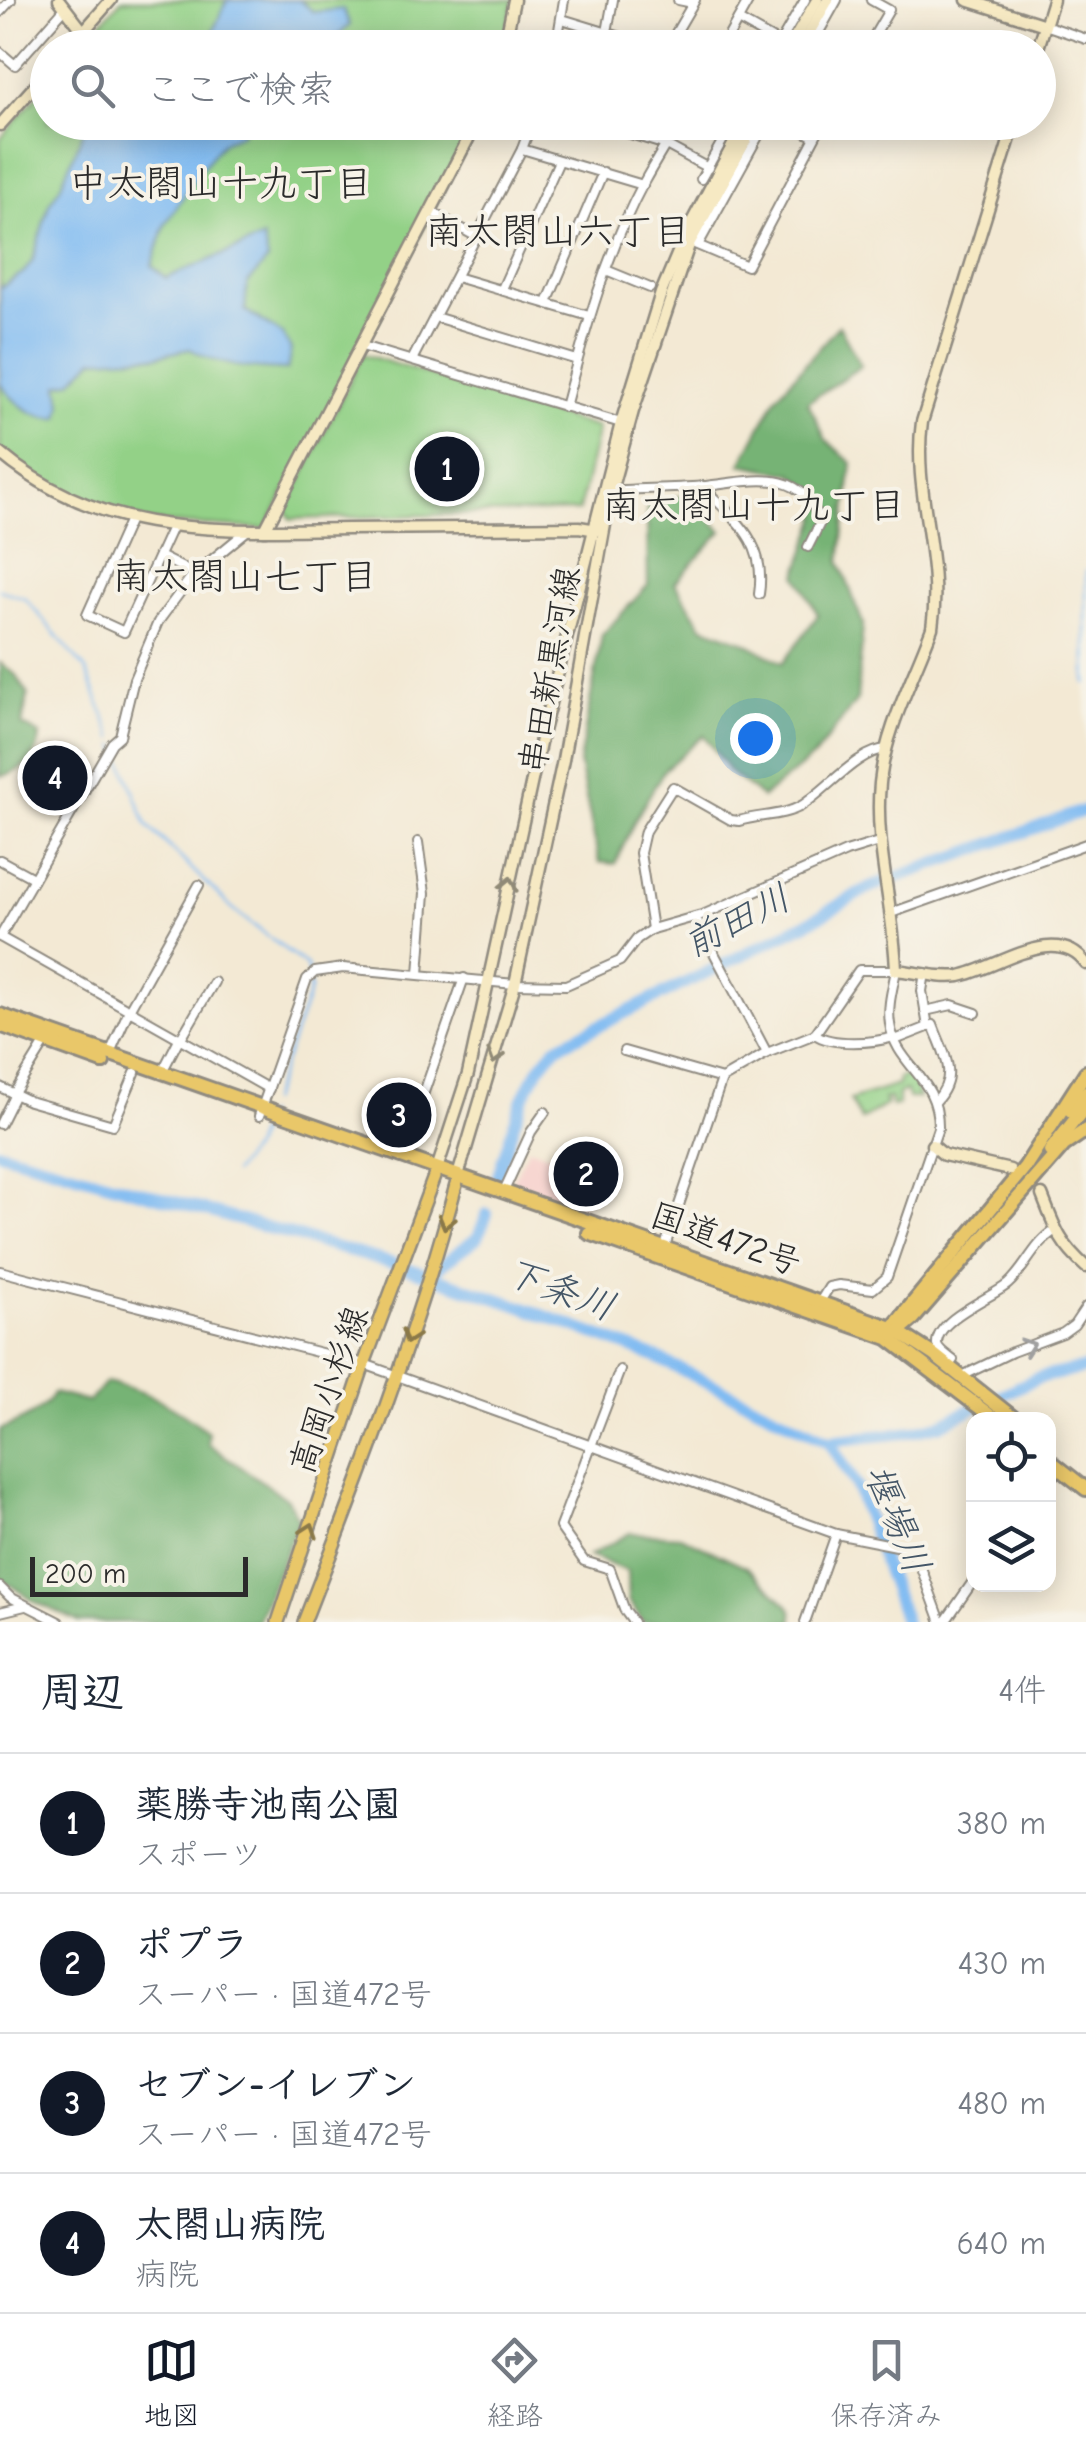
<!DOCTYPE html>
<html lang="ja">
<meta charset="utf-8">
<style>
body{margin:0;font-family:"Comic Neue","Klee One",sans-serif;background:#f2f2f3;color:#1f2937}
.controls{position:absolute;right:30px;bottom:30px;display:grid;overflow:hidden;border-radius:20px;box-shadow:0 5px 25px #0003}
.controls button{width:90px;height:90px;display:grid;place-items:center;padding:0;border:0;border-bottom:2px solid #e0e1e3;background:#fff;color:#1f2937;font:50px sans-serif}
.scale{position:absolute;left:30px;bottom:25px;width:218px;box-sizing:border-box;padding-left:10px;border:5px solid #2b2b2b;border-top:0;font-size:28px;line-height:35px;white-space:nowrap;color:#2b2b2b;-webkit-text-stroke:8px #f7f3e8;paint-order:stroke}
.you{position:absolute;left:755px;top:738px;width:35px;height:35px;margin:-25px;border:8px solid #fff;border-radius:50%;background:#1a73e8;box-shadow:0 0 0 15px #1a73e833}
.badge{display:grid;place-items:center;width:65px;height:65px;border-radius:50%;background:#111827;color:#fff;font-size:32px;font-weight:700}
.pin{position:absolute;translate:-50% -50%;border:5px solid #fff;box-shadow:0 2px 10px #0006}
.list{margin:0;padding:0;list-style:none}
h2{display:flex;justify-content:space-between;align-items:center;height:130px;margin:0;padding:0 40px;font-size:42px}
h2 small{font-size:32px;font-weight:400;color:#747a83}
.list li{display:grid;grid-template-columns:65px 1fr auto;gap:30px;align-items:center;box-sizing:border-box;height:140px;padding:0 40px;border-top:2px solid #e0e1e3}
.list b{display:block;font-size:38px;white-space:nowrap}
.list p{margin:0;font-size:32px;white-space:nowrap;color:#747a83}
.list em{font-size:32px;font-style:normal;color:#747a83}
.icon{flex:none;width:55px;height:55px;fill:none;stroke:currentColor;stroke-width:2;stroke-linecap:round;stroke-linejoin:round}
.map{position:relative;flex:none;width:1086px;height:1622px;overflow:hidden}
.search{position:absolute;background:#fff;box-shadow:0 5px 25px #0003;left:30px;right:30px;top:30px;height:110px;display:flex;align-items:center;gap:25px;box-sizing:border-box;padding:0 35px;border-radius:55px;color:#747a83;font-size:38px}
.sheet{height:690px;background:#fff}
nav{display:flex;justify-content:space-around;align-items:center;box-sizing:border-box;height:140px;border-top:2px solid #e0e1e3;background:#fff;font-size:28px;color:#747a83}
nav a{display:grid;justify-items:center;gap:5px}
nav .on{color:#111827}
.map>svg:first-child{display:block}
</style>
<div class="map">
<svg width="1086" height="1622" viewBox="0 0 1086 1622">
<rect width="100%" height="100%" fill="#f7f3e8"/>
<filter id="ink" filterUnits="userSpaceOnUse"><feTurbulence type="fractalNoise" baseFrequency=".01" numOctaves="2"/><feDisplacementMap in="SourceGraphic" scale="20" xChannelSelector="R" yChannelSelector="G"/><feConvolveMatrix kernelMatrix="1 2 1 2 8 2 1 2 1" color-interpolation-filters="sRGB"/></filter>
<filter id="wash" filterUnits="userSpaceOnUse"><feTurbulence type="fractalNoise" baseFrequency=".0048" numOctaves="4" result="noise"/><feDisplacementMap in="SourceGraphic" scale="40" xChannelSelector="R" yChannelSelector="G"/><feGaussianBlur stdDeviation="2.25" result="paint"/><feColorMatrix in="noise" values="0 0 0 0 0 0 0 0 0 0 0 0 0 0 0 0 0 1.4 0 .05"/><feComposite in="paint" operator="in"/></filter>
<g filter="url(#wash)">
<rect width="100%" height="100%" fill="#f3e9d4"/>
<g fill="#f7d0cc">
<polygon points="368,1098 413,1113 404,1139 359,1123"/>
<polygon points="529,1148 596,1171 581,1210 511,1184"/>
</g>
<g fill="#93d187" stroke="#5f7e59" stroke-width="2.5">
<polygon points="121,0 514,0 504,47 79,48"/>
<polygon points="47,84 48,122 478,123 266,529 147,522 51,488 0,450 0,139"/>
<polygon points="363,354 598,428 579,511 291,519 286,510"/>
<polygon points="911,1074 919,1098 908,1098 906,1091 898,1094 898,1105 892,1106 890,1098 884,1099 887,1104 861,1120 850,1100 898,1085 899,1078"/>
</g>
<g fill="#76b374" stroke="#506f50" stroke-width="2.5">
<polygon points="839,325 861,366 808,402 826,440 852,463 840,562 863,624 857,700 815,755 762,798 730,772 704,735 664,770 635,820 615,864 599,862 579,763 602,635 648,585 647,506 686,495 722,531 675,583 702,626 742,641 783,663 818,615 797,575 824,499 793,474 741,464 777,396"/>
<path d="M0 663 16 675 28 694 22 725 40 735C39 759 22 772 0 776Z"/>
<path d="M106 1382C146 1390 176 1406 208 1432V1444L287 1499 299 1520 257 1622H79L35 1602 0 1578V1430C19 1421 44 1413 53 1393L89 1402Z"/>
<polygon points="630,1533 680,1536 747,1567 792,1609 793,1622 643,1622 628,1600 627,1571 589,1556"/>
</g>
<g fill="#80bbf2" stroke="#56738e" stroke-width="2.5">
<polygon points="227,0 299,0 314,12 343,9 350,25 327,45 206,47"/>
<path d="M87 123H239L243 133 223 142 202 168 165 225 152 266 166 278 263 238 268 260 247 284 245 310 282 334 291 349 287 370C251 369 221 367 190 349L157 356 94 359 72 381 59 385 62 404 59 418C33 419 16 404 0 384V288L24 272 33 260 49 204 60 187Z"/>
</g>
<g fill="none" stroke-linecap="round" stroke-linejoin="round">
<g stroke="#80bbf2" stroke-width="2.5">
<polyline points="1086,571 1086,683"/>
<polyline points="0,590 25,598 86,670 113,738"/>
<polyline points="116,745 147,825 236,912 307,966 308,974"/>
<polyline points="270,1102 310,990 309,982"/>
<polyline points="233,1173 253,1148 266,1114"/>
</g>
<g stroke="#80bbf2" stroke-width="12">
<polyline points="0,1152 401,1266 522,1307 655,1357 829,1441 904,1433 939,1425 1037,1378 1086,1368"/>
<path d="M497 1178C513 1131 521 1081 558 1046L813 920 870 887 1086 810"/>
<polyline points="428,1275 478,1237 487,1214"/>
<polyline points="829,1441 856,1485 905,1622"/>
</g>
</g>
</g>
<g filter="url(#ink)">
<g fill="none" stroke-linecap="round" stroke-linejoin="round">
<g stroke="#8f8a80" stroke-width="12">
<g id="street">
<polyline points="678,0 693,3"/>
<polyline points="0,12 11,0"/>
<polyline points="562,19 657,48"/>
<polyline points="738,20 779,43"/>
<polyline points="1045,25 1086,39"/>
<polyline points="607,32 613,0"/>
<polyline points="556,48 564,0"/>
<polyline points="667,48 695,0"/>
<polyline points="722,48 749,0"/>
<polyline points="777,48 805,0"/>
<polyline points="810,48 837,0"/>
<polyline points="867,48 889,10 871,0"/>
<polyline points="0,52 15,65 65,8"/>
<polyline points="591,122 666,145 708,168"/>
<polyline points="788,122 814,137"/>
<polyline points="522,149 643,185"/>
<polyline points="701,179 733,122"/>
<polyline points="432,212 477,237"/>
<polyline points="690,242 747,266 823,122"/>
<polyline points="698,245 766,122"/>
<polyline points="606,270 650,288"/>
<polyline points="456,277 589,316"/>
<polyline points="502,289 559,161"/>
<polyline points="547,303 603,172"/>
<polyline points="435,317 577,360"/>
<polyline points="362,346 621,423"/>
<polyline points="412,360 522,149 532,122"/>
<path d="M565 407C585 331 606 253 644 182 655 162 667 143 679 122"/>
<path d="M702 486C735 520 767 541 759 594"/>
<path d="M611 491C642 488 675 489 706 486 751 481 803 465 820 523L808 547"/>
<polyline points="130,519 87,615 124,632 172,527"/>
<polyline points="159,556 195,574"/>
<polyline points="418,842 425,893 419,974"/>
<polyline points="0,860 33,878"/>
<polyline points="891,913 1086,844"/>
<polyline points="695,917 767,1053"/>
<path d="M652 929 640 853 645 831 673 787 731 820 739 821C758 815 784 816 801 806 826 791 858 750 887 749"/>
<polyline points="0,937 112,743 120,736 134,679 158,622 192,576 248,530"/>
<polyline points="0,937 269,1089"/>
<polyline points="925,973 922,991 928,1027"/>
<polyline points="925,1011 952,1005 976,1013"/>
<path d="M815 1034 859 970H896C893 987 887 1006 890 1024 896 1067 939 1076 938 1128L887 1277 873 1289 839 1285 829 1287 818 1305"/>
<polyline points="180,1040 214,982"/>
<path d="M895 1040 933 1025C944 1055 960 1075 935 1102"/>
<polyline points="624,1051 722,1079"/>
<polyline points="109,1055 129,1010 199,885"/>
<polyline points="161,1074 179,1039"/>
<polyline points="0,1087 29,1101 113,1125 135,1073"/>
<polyline points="13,1095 45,1043"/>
<polyline points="259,1116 307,979 315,972 343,968 515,984 566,985 620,961 637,939 652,929 705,914 846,852 882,841"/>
<polyline points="0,1124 14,1096"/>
<polyline points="401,1158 464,978"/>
<polyline points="503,1193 531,1132 545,1112"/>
<path d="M664 1249 722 1079 767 1053 815 1034C831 1046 874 1043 894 1037"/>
<polyline points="0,1271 364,1364 836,1534 907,1548 919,1562 941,1622"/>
<path d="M948 1366 953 1360C948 1356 938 1350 937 1344 936 1319 993 1297 1008 1284 1025 1269 1034 1244 1054 1231"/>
<polyline points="620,1370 560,1527 584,1561 610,1569 625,1611 633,1622"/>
<polyline points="962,1376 1012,1352 1063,1333 1074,1325 1086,1307"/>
<polyline points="0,1587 10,1597 59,1622"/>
<polyline points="0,1612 25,1606"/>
<polyline points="805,1622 836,1534"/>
<polyline points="945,1622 974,1580"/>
</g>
</g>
<g stroke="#8f8a80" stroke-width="15">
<g id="secondary">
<polyline points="59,0 83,31"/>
<polyline points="967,0 1045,25"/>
<polyline points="69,48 111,0"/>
<polyline points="504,48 514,0"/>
<polyline points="789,48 817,0"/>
<polyline points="800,48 828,0"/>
<polyline points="1038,48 1053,0"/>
<path d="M1015 122 922 422C912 491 943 559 932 628 914 677 885 730 880 783 874 845 894 908 896 970 916 972 940 979 960 976 997 969 1056 922 1086 964"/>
<polyline points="0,125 48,71"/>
<path d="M0 453C104 541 223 530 349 529 426 528 502 528 579 527L597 530"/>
<polyline points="265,530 477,122"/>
<polyline points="932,1145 944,1155 1010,1170"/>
<polyline points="436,1172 468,1074 541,739 621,423 661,293 687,231 745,122"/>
<polyline points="457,1179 515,984 563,760 611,491 633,411 690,242 756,122"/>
<path d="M1042 1195C1055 1228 1059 1243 1086 1267"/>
</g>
</g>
<g stroke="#8f8a80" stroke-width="16">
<g id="primary">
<polyline points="278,1622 364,1364 434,1177"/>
<path d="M304 1622C360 1479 416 1334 456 1185"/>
</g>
</g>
<g stroke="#8f8a80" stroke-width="18">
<g id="highway">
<polyline points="0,1015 892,1328 934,1355 1016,1420"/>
<polyline points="0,1025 103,1062"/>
<polyline points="1071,1111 1086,1093"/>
<polyline points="1050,1151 1086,1106"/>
<polyline points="589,1233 888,1338 996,1420"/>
<polyline points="890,1331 1025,1167 1086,1072"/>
<polyline points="894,1335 913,1319 1064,1145 1086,1130"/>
<polyline points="1048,1459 1086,1489"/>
</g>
</g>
<use href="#street" stroke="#fff" stroke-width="8"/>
<use href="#secondary" stroke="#f6e9c3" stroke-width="10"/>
<use href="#primary" stroke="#e9c769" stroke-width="11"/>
<use href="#highway" stroke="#e9c769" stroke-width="12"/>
</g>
<defs><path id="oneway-chevron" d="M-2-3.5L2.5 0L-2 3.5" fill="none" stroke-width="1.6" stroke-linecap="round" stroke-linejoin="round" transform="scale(2.5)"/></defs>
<g stroke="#908a77">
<use href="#oneway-chevron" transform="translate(509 884) rotate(-78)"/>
<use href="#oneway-chevron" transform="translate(495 1057) rotate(108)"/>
</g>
<g stroke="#8a794a">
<use href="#oneway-chevron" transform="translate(446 1222) rotate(105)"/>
<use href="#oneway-chevron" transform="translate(409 1337) rotate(109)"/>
<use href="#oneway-chevron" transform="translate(310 1530) rotate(-71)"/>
</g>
<use stroke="#a0a0a0" href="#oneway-chevron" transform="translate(1028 1346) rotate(-20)"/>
</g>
<g text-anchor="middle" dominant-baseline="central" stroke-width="8" stroke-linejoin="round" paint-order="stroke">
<g font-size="35" fill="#2b2b2b" stroke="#f7f3e8">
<text transform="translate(550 670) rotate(-80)">串田新黒河線</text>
<text transform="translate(726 1239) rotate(19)">国道472号</text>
<text transform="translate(329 1390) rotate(-71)">高岡小杉線</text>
</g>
<g font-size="38" fill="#2b2b2b" stroke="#f7f3e8">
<text x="221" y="184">中太閤山十九丁目</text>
<text x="558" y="232">南太閤山六丁目</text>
<text x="754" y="506">南太閤山十九丁目</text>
<text x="245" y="577">南太閤山七丁目</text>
</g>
<g font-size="38" font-style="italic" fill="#445667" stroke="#f7f3e8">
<text transform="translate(737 921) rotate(-27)">前田川</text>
<text transform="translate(560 1290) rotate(20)">下条川</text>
<text transform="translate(897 1519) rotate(68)">堰場川</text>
</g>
</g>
</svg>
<div class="controls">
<button><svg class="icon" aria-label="locate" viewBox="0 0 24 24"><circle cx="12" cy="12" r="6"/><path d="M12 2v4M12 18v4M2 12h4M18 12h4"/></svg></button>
<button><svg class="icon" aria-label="layers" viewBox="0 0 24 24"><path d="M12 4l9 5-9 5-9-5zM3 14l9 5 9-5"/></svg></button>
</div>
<div class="scale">200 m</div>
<div class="you"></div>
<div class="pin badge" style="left:447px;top:469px">1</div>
<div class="pin badge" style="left:586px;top:1174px">2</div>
<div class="pin badge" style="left:399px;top:1115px">3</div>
<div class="pin badge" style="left:55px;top:778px">4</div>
<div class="search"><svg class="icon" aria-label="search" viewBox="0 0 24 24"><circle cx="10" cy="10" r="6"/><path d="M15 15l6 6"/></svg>ここで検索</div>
</div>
<section class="sheet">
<h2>周辺<small>4件</small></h2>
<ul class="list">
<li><span class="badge">1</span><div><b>薬勝寺池南公園</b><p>スポーツ</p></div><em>380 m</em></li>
<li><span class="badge">2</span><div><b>ポプラ</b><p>スーパー · 国道472号</p></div><em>430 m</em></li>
<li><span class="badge">3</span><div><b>セブン-イレブン</b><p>スーパー · 国道472号</p></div><em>480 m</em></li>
<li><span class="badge">4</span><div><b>太閤山病院</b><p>病院</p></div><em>640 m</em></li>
</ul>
</section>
<nav>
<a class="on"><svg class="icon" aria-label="map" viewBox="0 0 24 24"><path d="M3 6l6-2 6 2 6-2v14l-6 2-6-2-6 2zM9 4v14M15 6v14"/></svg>地図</a>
<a><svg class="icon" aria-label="directions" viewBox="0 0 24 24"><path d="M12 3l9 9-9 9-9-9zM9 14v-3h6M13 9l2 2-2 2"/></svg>経路</a>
<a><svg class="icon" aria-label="saved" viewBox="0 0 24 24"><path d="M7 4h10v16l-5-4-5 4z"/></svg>保存済み</a>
</nav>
